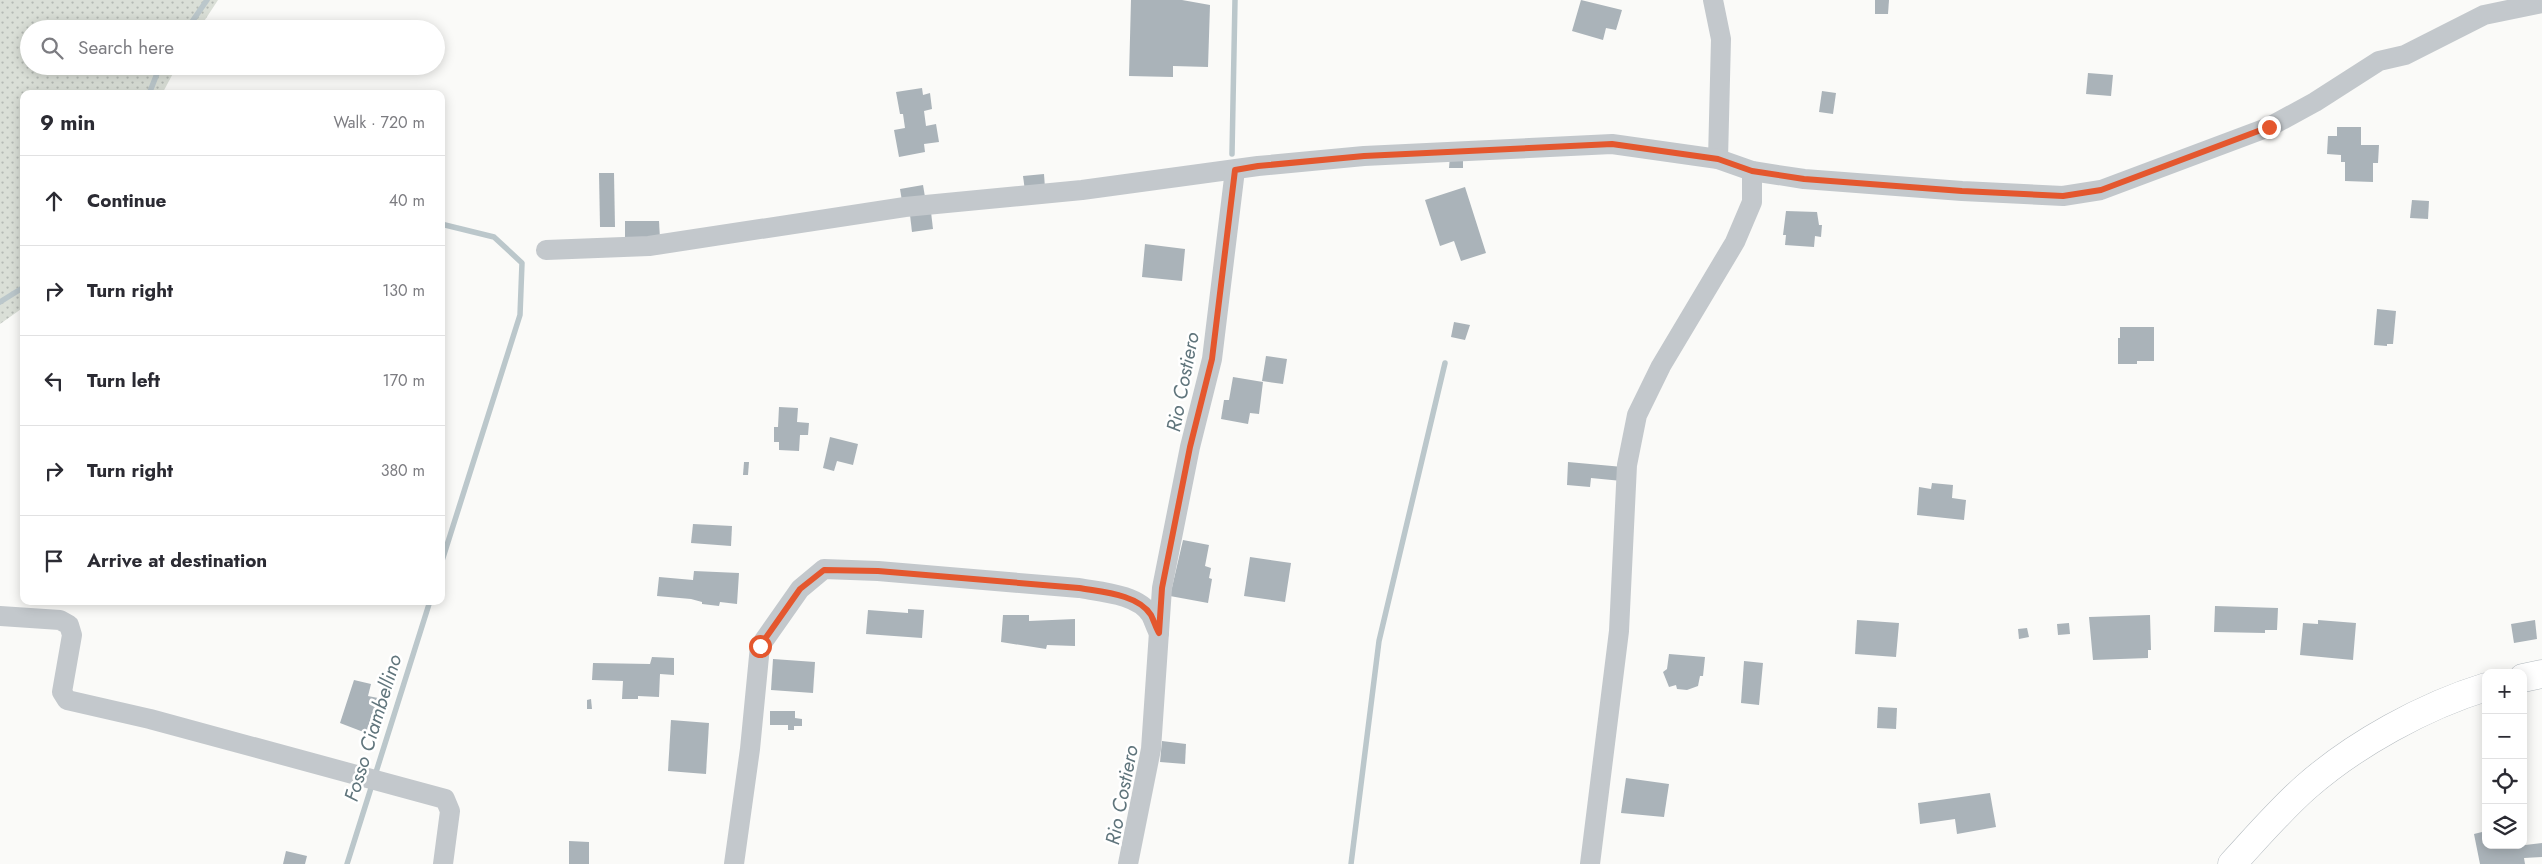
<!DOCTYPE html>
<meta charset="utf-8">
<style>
body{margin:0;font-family:Jost,sans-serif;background:#f7f7f7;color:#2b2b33}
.controls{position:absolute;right:15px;bottom:15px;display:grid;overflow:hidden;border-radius:10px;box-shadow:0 2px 12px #0003}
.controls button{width:45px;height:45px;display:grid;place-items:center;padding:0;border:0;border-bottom:1px solid #e1e1e2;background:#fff;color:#2b2b33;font:25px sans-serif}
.stop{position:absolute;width:15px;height:15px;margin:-11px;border:4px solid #e4572e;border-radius:50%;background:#fff}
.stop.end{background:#e4572e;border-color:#fff;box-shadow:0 1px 5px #0008}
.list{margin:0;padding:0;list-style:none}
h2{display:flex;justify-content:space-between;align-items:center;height:65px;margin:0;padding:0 20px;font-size:21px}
h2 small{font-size:16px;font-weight:400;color:#7c7c81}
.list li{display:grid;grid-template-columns:32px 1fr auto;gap:15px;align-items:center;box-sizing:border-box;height:90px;padding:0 20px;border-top:1px solid #e1e1e2}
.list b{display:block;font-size:19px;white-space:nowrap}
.list em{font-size:16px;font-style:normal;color:#7c7c81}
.icon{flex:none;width:28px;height:28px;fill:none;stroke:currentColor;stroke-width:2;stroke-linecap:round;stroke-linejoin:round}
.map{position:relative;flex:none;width:2542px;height:864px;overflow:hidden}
.search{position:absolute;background:#fff;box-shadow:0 2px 12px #0003;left:20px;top:20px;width:425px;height:55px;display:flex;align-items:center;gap:12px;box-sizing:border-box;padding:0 18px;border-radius:28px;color:#7c7c81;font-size:19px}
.panel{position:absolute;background:#fff;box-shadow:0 2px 12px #0003;left:20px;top:90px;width:425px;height:515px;border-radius:10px}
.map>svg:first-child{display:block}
</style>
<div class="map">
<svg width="2542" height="864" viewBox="0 0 2542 864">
<defs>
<pattern id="green-dots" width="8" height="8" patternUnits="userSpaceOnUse" patternTransform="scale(1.25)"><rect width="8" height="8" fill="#dadfd7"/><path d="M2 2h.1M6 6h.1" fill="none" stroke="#b4b9b4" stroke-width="1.8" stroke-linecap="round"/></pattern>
</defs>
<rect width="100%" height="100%" fill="#fafaf8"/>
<polygon fill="url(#green-dots)" points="0,0 218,0 199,29 29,29 29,66 177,66 162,94 24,94 24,307 0,324"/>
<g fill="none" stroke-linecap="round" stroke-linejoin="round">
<g stroke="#bbc7cb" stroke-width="5.5">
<polyline points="187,29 207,0"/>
<polyline points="149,94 160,66"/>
<polyline points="1232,154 1235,0"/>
<polyline points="441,224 494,237 522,263 520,315 441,564"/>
<polyline points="0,302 24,287"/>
<polyline points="347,864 430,601"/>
<polyline points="1351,864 1379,641 1445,363"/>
</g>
</g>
<g fill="#aab3b9">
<polygon points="1131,0 1182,0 1210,5 1208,67 1173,66 1173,77 1129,76"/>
<polygon points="1581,0 1622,10 1616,30 1606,28 1603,40 1572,31"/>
<polygon points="1875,0 1889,0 1888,14 1875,14"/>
<polygon points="2088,73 2113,75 2111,96 2086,94"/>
<polygon points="922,88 923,95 930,93 932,109 924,111 926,126 936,124 939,142 924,144 925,152 899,157 894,130 905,128 903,114 900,114 896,92"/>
<polygon points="1822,91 1836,93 1833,114 1819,112"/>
<polygon points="2337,127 2361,127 2361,145 2379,145 2378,163 2373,163 2373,182 2345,181 2345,162 2341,162 2341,155 2327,154 2328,136 2337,136"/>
<polygon points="1450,156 1463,156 1463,168 1449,168"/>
<polygon points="599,173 614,173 615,227 600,227"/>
<polygon points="1044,174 1045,188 1025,191 1023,176"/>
<polygon points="923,185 925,197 902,201 900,189"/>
<polygon points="1465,187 1486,253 1461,261 1454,241 1440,246 1425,200"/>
<polygon points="2412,200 2429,201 2428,219 2410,218"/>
<polygon points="1786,211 1817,212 1819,225 1822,225 1821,237 1815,236 1814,247 1785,245 1786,235 1783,235"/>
<polygon points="931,212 933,229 912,232 910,215"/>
<polygon points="625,221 659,221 660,239 625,240"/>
<polygon points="1145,244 1185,249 1182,281 1142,277"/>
<polygon points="2377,309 2396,311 2393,344 2387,344 2387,346 2374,345"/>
<polygon points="1454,322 1470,325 1465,340 1451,337"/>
<polygon points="2120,327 2154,327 2154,361 2137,361 2137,364 2118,364 2118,338 2120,338"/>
<polygon points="1266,356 1287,359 1283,384 1262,381"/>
<polygon points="1233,377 1263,382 1259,414 1250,413 1248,424 1221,419 1224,400 1229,400"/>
<polygon points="779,407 798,408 797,422 809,423 808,435 800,435 799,451 779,450 779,442 774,442 774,427 778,427"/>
<polygon points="830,437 858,444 853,465 837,461 834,471 823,468"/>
<polygon points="744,462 749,462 748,475 743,475"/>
<polygon points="1568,462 1623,467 1622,481 1591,478 1590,487 1567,485"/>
<polygon points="1932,483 1953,485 1952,498 1966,500 1964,520 1917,515 1919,487 1931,489"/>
<polygon points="693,524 732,526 731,546 691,543"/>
<polygon points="1183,540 1209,545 1205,566 1211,568 1209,578 1212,579 1208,603 1170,596"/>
<polygon points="1250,557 1291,563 1285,602 1244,596"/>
<polygon points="694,571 739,573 737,604 720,602 719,606 702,604 702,602 691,599 657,596 659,577 693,580"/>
<polygon points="2215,606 2278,608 2277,630 2265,630 2265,633 2214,632"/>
<polygon points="908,609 924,610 922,638 866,634 868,610 908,613"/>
<polygon points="1003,615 1029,615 1029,621 1075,619 1075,646 1047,645 1046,649 1001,642"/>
<polygon points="2150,615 2151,650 2148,650 2148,658 2093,660 2089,617"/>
<polygon points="1857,620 1899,623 1896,657 1855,654"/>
<polygon points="2318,620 2356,623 2353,660 2300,655 2303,623 2318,624"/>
<polygon points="2535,620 2537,639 2514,643 2511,624"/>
<polygon points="2069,623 2070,634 2058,635 2057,624"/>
<polygon points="2027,628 2029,637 2019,639 2018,629"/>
<polygon points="1669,654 1705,657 1703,676 1700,676 1698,686 1687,690 1677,689 1676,685 1669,687 1663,672 1667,669"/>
<polygon points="652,657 674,658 674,675 660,674 659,697 638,696 638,699 622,699 623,681 592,680 593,663 650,664"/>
<polygon points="773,659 815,662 813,693 771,690"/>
<polygon points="1744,661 1763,663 1759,705 1741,703"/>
<polygon points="354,680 371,684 368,696 378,698 366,733 340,723"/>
<polygon points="591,699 592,709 587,709 587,700"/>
<polygon points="1878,707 1897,708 1896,729 1877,728"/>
<polygon points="770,711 795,711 795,718 802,719 802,726 794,726 794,730 788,730 788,725 770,725"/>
<polygon points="671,720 709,723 706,774 668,771"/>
<polygon points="1162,741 1186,744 1185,764 1160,762"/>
<polygon points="1626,778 1669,784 1664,817 1621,813"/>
<polygon points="1990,793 1996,827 1957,834 1955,819 1920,824 1918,803"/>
<polygon points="2486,831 2486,845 2491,845 2492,849 2542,843 2542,857 2524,858 2525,864 2480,864 2474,834"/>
<polygon points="569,841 589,842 589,864 569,864"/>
<polygon points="286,851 307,856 305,864 283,864"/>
</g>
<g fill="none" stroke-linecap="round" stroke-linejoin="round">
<g stroke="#b3babf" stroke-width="29">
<g id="secondary">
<polyline points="2523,678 2542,674"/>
<path d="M2232 864C2256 838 2280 810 2306 787 2355 744 2424 706 2486 687"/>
</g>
</g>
<g stroke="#c3c8cc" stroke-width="20">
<polyline points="1713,0 1721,39 1718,159"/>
<polyline points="546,250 649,246 905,207 1082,190 1258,166 1364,156 1612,144 1718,159 1752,171 1804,179 1962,191 2063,196 2101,190 2269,127 2315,102 2379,61 2405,55 2484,15 2542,3"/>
<polyline points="0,616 60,620 69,625 72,635 62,692 67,700 150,719 445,799 450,811 443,864"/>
<path d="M734 864 750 749 760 646 800 589 824 569 878 571 1079 588C1101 592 1138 594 1151 615 1154 621 1156 628 1159 633"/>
<polyline points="1128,864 1151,749 1162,588 1190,447 1212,359 1235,170"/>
<polyline points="1590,864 1619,631 1627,465 1637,415 1661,366 1735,242 1752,202 1752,171"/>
</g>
<use href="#secondary" stroke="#fff" stroke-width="28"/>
</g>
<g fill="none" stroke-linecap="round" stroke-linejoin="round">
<path stroke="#e4572e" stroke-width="6" d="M760 646 800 589 824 570 878 571 1079 588C1101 592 1138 594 1151 615 1154 621 1156 628 1159 633L1162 588 1190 447 1212 359 1235 170 1258 166 1364 156 1612 144 1718 159 1752 171 1804 179 1962 191 2063 196 2101 190 2269 127"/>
</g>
<g text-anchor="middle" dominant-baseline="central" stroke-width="5" stroke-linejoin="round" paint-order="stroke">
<g font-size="20" font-style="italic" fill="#60757c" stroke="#fff">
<text transform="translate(1183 382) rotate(-79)">Rio Costiero</text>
<text transform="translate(373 728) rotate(-73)">Fosso Ciambellino</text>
<text transform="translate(1122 795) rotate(-79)">Rio Costiero</text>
</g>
</g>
</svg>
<div class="controls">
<button>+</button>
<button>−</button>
<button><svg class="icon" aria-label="locate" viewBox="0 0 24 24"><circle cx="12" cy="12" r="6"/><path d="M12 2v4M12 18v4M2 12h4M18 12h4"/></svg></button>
<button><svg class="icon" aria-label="layers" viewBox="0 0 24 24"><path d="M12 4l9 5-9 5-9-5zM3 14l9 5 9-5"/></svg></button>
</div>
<div class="stop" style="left:760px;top:646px"></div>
<div class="stop end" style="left:2269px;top:127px"></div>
<div class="search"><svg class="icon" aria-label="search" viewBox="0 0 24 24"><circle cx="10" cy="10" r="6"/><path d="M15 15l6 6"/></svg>Search here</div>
<section class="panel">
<h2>9 min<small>Walk · 720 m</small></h2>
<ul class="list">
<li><svg class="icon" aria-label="ahead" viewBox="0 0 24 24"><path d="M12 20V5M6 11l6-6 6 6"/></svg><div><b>Continue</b></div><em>40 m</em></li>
<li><svg class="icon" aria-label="right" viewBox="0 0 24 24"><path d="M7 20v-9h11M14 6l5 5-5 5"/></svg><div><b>Turn right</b></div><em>130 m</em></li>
<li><svg class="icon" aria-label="left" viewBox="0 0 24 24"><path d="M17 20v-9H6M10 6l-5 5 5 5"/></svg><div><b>Turn left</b></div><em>170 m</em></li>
<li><svg class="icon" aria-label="right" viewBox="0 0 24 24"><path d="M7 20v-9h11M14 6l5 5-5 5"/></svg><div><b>Turn right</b></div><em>380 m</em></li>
<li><svg class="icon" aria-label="arrive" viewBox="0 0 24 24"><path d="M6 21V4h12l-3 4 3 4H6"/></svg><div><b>Arrive at destination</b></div></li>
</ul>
</section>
</div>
